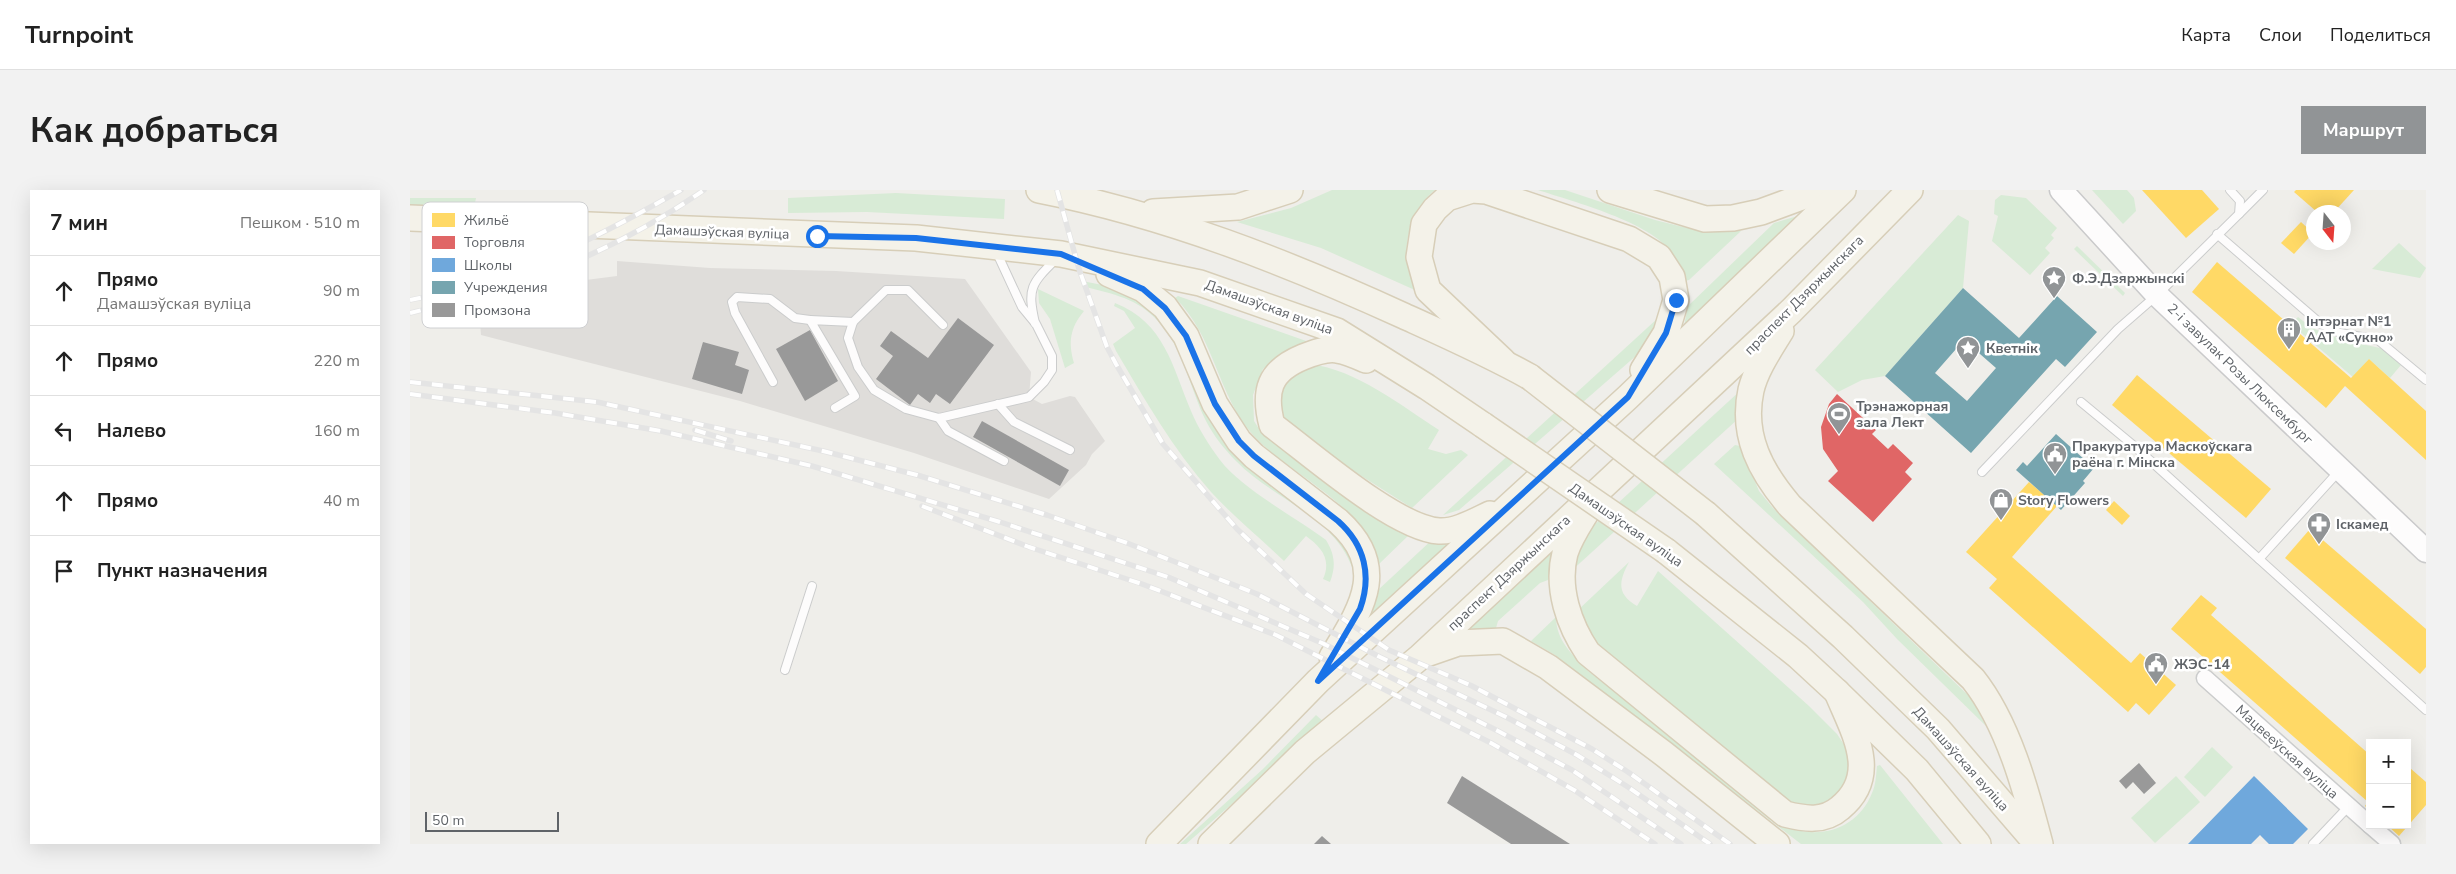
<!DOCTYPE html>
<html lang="ru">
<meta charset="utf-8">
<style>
body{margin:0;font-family:"Nunito Sans",sans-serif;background:#f2f2f2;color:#222}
.controls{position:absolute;right:15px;bottom:15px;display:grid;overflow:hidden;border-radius:0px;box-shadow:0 5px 20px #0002}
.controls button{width:45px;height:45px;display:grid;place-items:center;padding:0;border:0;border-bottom:1px solid #e0e0e0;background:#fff;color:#222;font:25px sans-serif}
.compass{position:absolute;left:1896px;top:15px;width:45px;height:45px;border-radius:50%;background:#fff;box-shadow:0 5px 20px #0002;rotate:163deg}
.scale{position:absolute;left:15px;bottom:12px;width:134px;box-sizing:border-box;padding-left:5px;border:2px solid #5f6368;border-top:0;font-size:14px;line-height:18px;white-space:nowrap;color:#5f6368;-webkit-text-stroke:4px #fff;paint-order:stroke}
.stop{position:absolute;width:15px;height:15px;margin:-11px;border:4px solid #1a73e8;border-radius:50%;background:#fff}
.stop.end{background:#1a73e8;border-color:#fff;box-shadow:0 1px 5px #0008}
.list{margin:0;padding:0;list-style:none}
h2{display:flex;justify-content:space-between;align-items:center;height:65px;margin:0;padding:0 20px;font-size:21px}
h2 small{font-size:16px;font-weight:400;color:#767676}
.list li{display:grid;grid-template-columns:32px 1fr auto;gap:15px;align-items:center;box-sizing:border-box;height:70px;padding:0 20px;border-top:1px solid #e0e0e0}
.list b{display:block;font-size:19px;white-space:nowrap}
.list p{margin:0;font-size:16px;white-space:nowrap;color:#767676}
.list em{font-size:16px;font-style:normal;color:#767676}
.icon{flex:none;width:28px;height:28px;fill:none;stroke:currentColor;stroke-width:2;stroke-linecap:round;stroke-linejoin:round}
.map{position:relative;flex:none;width:2016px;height:654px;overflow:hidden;border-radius:0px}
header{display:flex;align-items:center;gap:30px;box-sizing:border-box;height:70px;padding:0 25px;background:#fff;border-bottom:1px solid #e0e0e0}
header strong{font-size:24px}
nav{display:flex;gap:28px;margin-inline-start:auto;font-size:18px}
.intro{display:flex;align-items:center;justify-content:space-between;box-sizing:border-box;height:120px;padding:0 30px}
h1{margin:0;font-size:35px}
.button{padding:12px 22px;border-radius:0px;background:#919496;color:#fff;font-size:18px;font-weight:700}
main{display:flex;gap:30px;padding:0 30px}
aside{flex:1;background:#fff;border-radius:0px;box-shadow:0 5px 20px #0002}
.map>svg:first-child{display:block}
</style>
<header>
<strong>Turnpoint</strong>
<nav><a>Карта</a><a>Слои</a><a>Поделиться</a></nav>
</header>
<div class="intro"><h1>Как добраться</h1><a class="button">Маршрут</a></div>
<main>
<aside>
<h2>7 мин<small>Пешком · 510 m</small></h2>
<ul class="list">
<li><svg class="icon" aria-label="ahead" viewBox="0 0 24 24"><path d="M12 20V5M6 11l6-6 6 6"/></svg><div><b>Прямо</b><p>Дамашэўская вуліца</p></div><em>90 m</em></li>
<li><svg class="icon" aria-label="ahead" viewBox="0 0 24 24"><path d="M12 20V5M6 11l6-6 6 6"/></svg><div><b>Прямо</b></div><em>220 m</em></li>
<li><svg class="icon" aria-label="left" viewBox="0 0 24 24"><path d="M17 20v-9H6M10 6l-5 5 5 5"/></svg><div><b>Налево</b></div><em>160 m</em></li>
<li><svg class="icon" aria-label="ahead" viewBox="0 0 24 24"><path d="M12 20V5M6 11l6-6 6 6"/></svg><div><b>Прямо</b></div><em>40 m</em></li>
<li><svg class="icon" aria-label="arrive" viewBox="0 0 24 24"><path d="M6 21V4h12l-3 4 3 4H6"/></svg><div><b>Пункт назначения</b></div></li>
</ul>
</aside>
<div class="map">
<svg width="2016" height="654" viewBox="0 0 2016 654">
<rect width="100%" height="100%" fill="#efeeea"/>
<polygon fill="#dfddda" points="207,71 300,78 426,81 555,89 621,182 619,207 632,214 660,206 665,207 695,251 682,264 676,275 639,309 504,263 330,211 71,145 70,132 168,91 207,86"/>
<g fill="#d8ebd6">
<path d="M922 0H1025C1005 16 994 46 997 71 998 81 1003 92 1007 101L911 58 827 32 881 18Z"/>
<path d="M1128 0H1155L1245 30 1273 37 1297 41H1331L1279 90 1275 91C1272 81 1268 71 1262 63 1241 32 1164 12 1128 0Z"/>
<polygon points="1682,0 1717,0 1724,8 1726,21 1713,34"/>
<polygon points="486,3 595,9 594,29 457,22 378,23 378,8"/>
<polygon points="1591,5 1616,8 1647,38 1641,45 1644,48 1635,58 1640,63 1620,85 1582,51 1588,26 1584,24 1585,10"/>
<polygon points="0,8 66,8 64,18 0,15"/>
<polygon points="1391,25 1274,136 1278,116 1364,33"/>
<polygon points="1548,25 1559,31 1553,98 1475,186 1452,190 1428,202 1405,180"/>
<polygon points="1989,53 2016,78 2010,88 1962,79"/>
<polygon points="1667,56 1715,103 1713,106 1664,59"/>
<path d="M672 91 708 98 751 124 792 202 918 330 950 377H942C922 325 863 309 826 271 815 260 803 245 796 231 779 197 773 154 744 127 724 107 698 103 672 96Z"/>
<path d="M628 99 674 121C660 138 658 152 664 173L655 178 640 129 629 113Z"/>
<path d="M768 106 899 152 871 164 853 179 843 205 844 231 851 242 899 280 1000 344 969 374C957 316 881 286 844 246 807 206 805 146 765 108Z"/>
<path d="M705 113C755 133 762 176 781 221 788 238 799 255 810 270 832 299 885 327 916 350 925 365 926 376 920 392L913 389C922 369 911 357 896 346L874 371C850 348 823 326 801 302 763 259 735 210 706 161L703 154 725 138 714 121 704 116Z"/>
<polygon points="1260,117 1243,151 1049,320 1033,325"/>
<polygon points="1888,127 1902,138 1930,149 1974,159 1991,175 1980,188 1959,169 1943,187 1881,134"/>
<path d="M900 174C947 180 990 215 1029 240L1018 259 1036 264 1051 260 1058 265 1002 318 912 261 870 231C867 193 866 194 900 174Z"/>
<polygon points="1331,200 1329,228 1159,383 1169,349"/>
<polygon points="1325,255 1330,256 1349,301 1363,318 1561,508 1576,536 1487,449 1453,412 1304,274"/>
<polygon points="1050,344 965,424 961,422 967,401 1024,348"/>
<polygon points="1145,355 1138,390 1130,393 1088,431 1086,438 1053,441"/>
<path d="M1219 372C1209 391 1206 404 1227 416L1248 381 1399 516 1427 544 1441 565 1442 592 1413 618 1379 613 1183 457 1167 421Z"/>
<path d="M1146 427C1146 451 1163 465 1178 481L1381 638C1414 650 1449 636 1462 603 1466 595 1466 584 1467 576L1470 575 1533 654H1391L1145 465 1121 451Z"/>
<polygon points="906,525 915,533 776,654 770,654 853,579"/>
<polygon points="1802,557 1823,577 1795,607 1774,587"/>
<polygon points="1766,586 1790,612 1745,653 1721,628"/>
</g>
<g fill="#ffd966">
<polygon points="1732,0 1792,0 1809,19 1776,48"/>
<polygon points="1886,0 1944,0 1924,22 1907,22 1884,2"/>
<polygon points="1891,32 1903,43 1884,64 1871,53"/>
<polygon points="1807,72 1941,188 1959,169 2016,221 2016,270 1935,196 1916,218 1782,102"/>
<polygon points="1727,185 1861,299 1836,328 1702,215"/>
<polygon points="1619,292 1647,316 1602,367 1721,473 1730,463 1766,495 1739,525 1726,513 1718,522 1579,398 1587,389 1556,362"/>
<polygon points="1704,311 1720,326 1712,335 1696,320"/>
<polygon points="1900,339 2016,439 2016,477 2010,484 1875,368"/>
<polygon points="1791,405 1807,418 1801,425 1960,565 1960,620 1955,616 1958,612 1761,439"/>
<polygon points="2000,578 2016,592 2016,615 1989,646 1977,635 1997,635 1997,580"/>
</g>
<polygon fill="#e06666" points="1427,204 1466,240 1462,244 1478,259 1483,254 1503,273 1495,282 1502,289 1463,332 1418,291 1428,281 1413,259 1411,237 1419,214"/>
<polygon fill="#6fa8dc" points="1844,586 1898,639 1883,654 1859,654 1850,645 1841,654 1778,654"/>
<g fill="#76a5af" fill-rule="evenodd">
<path d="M1553 98 1609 148 1647 106 1687 142 1655 177 1646 169 1561 263 1475 186ZM1554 150 1586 178 1557 211 1525 183Z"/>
<polygon points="1646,244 1684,278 1673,291 1675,293 1651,320 1606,280 1613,272 1617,276"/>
</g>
<g fill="#999">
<polygon points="548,128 584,155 540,214 526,204 520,213 508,204 500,215 466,189 483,166 470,156 481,141 518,168"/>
<polygon points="400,140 428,191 395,211 366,159"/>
<polygon points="293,152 329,162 325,175 339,180 332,204 282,189"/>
<polygon points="572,231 659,280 650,296 563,247"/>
<polygon points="1729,573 1746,593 1734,604 1723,592 1716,599 1709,591"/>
<polygon points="1052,586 1160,654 1101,654 1037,613"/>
<polygon points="912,646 921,654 904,654"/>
</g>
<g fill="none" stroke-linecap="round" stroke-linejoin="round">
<g stroke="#cbcccc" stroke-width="10">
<g id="service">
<polyline points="1829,24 1853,0"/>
<polyline points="1807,44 1911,134 1930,143 1968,150 2016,190"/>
<path d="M625 133C617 98 621 94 646 69"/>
<polyline points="533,135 498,100 476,100 443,132 438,148 448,177 464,200 496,219 529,228 619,207 634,192 642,180 642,166 626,134 612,117 586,61"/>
<polyline points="363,192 325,123 322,112 327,107 360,109 385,128 400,130"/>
<polyline points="1671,212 1723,255 1849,369"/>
<polyline points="588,214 604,232 660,260"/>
<polyline points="425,218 445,206 400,130 443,132"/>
<polyline points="529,228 538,241 594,271"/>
<polyline points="1930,280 1849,369 2016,520"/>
<polyline points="1572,282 1708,139 1747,105 1829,24 1830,11 1820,0"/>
<polyline points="375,480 402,396"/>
<polyline points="1903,654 1939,616"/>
</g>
</g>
<g stroke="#cbcccc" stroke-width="19">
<g id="minor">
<polyline points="1795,488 1960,635"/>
<polyline points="1960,635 1982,654"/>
</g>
</g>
<g stroke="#cacacb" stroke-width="25">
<polyline id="secondary" points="1651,0 1747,105 2016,361"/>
</g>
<g stroke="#d7ceb8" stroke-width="28">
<g id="primary">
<path d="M629 0C756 25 876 72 994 126 1036 145 1079 164 1120 187"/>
<polyline points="1200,0 1295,29 1323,28 1351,22 1397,5 1405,0"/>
<polyline points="743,22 828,17 880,0"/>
<polyline points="0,28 506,48 651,64 790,93 927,141 1017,197 1073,235"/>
<path d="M699 84 733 99 755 117 776 146 805 214 829 251 844 266 928 331C980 378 951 419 922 467"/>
<path d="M1371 141C1360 159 1346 179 1341 200 1331 246 1351 282 1380 316L1563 489C1598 533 1616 600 1630 654"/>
<path d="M956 170C947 166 936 161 927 160 916 158 903 163 893 167 859 181 853 201 862 235 900 263 985 338 1029 341 1046 342 1065 331 1080 324"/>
<polyline points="1093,171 1018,100 1009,67 1014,34 1025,19 1037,8 1062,0 1076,1 1219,49 1249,67 1262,87 1266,110 1256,143 1233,180"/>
<path d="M1179 318C1170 333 1160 347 1155 363 1146 398 1159 435 1178 463L1375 624C1395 629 1414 632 1430 618 1471 585 1443 541 1427 502"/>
<polyline points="1296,324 1433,447 1528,539 1627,654"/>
<polyline points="1256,361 1388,466 1427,502 1507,580 1568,654"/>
<polyline points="1019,463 1048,453 1093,451 1138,477 1254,564 1367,654"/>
<polyline points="749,654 908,491 1218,207 1433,0"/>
<polyline points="801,654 895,562 1010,467 1381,121 1500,0"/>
</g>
</g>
<use href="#service" stroke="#fdfcfc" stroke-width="8"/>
<use href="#minor" stroke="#fdfcfc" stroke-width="16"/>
<use href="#secondary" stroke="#fdfcfc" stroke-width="22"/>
<use href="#primary" stroke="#f4f2e9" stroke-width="25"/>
<g stroke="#e4e4e4" stroke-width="5.5">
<g id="rail">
<polyline points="647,0 669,79 697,157 706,174 753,254 827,339 896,404 979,460 1062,496 1182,559 1218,582 1320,654"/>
<path d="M0 110C25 105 50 100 74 92 144 70 207 36 271 0"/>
<path d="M0 123C32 115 65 108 96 98 165 75 235 41 294 0"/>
<polyline points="0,192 187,212 413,261 507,285 637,325 717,353 847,404 970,467 1096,527 1167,565 1218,597 1300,654"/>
<polyline points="0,204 145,223 251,241 402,276 590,332 758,387 912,453 1088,541 1162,580 1271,654"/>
<polyline points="285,240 321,251"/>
<polyline points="512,316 619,357 732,394 866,445 1081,553 1164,600 1245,654"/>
</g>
</g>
<use href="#rail" stroke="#fff" stroke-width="4" stroke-dasharray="11" stroke-linecap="butt"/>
<g stroke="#d7ceb8" stroke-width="28" stroke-linecap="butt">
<g id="primary-bridge">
<polyline points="1120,187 1296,324"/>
<polyline points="1073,235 1256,361"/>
</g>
</g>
<use href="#primary-bridge" stroke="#f4f2e9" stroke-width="25"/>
</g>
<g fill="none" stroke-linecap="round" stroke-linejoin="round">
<path stroke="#1a73e8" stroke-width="6" d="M407 46 506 48 651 64 733 99 755 118 776 146 805 214 829 251 844 266 928 331C955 355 962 386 950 419L908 491 1218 207 1256 143 1266 110"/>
</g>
<defs>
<g id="sight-pin" transform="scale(1.25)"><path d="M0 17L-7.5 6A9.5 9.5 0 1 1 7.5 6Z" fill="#919496" stroke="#fff"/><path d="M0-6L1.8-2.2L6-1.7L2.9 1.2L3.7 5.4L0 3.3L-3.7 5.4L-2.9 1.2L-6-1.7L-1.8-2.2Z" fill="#fff"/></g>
<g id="building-pin" transform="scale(1.25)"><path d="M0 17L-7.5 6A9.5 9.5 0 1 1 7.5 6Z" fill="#919496" stroke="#fff"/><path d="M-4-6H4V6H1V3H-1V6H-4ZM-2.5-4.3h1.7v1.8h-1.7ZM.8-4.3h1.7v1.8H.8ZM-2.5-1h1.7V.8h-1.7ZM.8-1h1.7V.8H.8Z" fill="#fff"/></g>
<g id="stadium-pin" transform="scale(1.25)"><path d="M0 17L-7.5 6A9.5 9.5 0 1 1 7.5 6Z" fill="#919496" stroke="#fff"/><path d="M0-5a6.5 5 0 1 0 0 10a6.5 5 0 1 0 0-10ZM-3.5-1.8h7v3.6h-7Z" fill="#fff"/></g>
<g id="civic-pin" transform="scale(1.25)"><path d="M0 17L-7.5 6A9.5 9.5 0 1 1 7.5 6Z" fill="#919496" stroke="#fff"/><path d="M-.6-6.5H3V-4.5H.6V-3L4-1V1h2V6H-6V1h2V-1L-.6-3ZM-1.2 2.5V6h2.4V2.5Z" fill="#fff"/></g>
<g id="shop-pin" transform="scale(1.25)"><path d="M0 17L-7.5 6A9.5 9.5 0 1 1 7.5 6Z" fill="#919496" stroke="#fff"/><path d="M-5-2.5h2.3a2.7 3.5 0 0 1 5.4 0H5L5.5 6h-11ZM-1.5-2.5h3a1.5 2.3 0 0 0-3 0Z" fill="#fff"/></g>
<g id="pharmacy-pin" transform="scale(1.25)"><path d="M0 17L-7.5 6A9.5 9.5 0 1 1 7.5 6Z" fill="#919496" stroke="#fff"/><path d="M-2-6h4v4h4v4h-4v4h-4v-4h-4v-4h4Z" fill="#fff"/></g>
</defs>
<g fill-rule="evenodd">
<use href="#sight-pin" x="1644" y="88"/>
<use href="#building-pin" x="1879" y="139"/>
<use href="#sight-pin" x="1558" y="158"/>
<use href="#stadium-pin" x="1429" y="224"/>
<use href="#civic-pin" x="1645" y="264"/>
<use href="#shop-pin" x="1591" y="310"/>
<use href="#pharmacy-pin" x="1909" y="334"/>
<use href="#civic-pin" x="1746" y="474"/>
</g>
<g text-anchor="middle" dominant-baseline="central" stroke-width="5" stroke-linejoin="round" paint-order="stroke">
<g font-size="14" fill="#5f6368" stroke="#fff">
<text transform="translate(312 42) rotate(2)">Дамашэўская вуліца</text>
<text transform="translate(1394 105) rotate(-45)">праспект Дзяржынскага</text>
<text transform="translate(859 117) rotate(20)">Дамашэўская вуліца</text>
<text transform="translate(1830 184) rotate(44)">2-і завулак Розы Люксембург</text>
<text transform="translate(1216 335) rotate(35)">Дамашэўская вуліца</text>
<text transform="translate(1099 383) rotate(-43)">праспект Дзяржынскага</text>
<text transform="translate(1877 562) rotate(42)">Мацвееўская вуліца</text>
<text transform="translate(1551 569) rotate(48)">Дамашэўская вуліца</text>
</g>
<g font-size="14" font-weight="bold" fill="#5f6368" stroke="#fff" text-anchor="start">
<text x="1662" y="88">Ф.Э.Дзяржынскі</text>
<text x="1896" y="131">Інтэрнат №1<tspan x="1896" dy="16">ААТ «Сукно»</tspan></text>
<text x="1576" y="158">Кветнік</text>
<text x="1446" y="216">Трэнажорная<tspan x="1446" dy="16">зала Лект</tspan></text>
<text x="1662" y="256">Пракуратура Маскоўскага<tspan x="1662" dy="16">раёна г. Мінска</tspan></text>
<text x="1608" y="310">Story Flowers</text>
<text x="1926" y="334">Іскамед</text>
<text x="1764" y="474">ЖЭС-14</text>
</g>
</g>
<rect x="12" y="12" width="166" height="126" rx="8" fill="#fff" stroke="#cfd0d2" stroke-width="1"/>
<rect x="22" y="23" width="23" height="14" fill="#ffd966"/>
<rect x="22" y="46" width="23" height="13" fill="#e06666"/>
<rect x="22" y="68" width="23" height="14" fill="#6fa8dc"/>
<rect x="22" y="91" width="23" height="13" fill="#76a5af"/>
<rect x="22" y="113" width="23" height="14" fill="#999"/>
<g font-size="14" fill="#5f6368">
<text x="54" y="35">Жильё</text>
<text x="54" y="57">Торговля</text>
<text x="54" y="80">Школы</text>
<text x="54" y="102">Учреждения</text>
<text x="54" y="125">Промзона</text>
</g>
</svg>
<div class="controls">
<button>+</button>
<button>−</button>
</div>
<svg class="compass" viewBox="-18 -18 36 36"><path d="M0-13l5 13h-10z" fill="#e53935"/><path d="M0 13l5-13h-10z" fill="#767676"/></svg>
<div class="scale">50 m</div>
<div class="stop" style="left:407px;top:46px"></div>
<div class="stop end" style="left:1266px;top:110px"></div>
</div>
</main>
